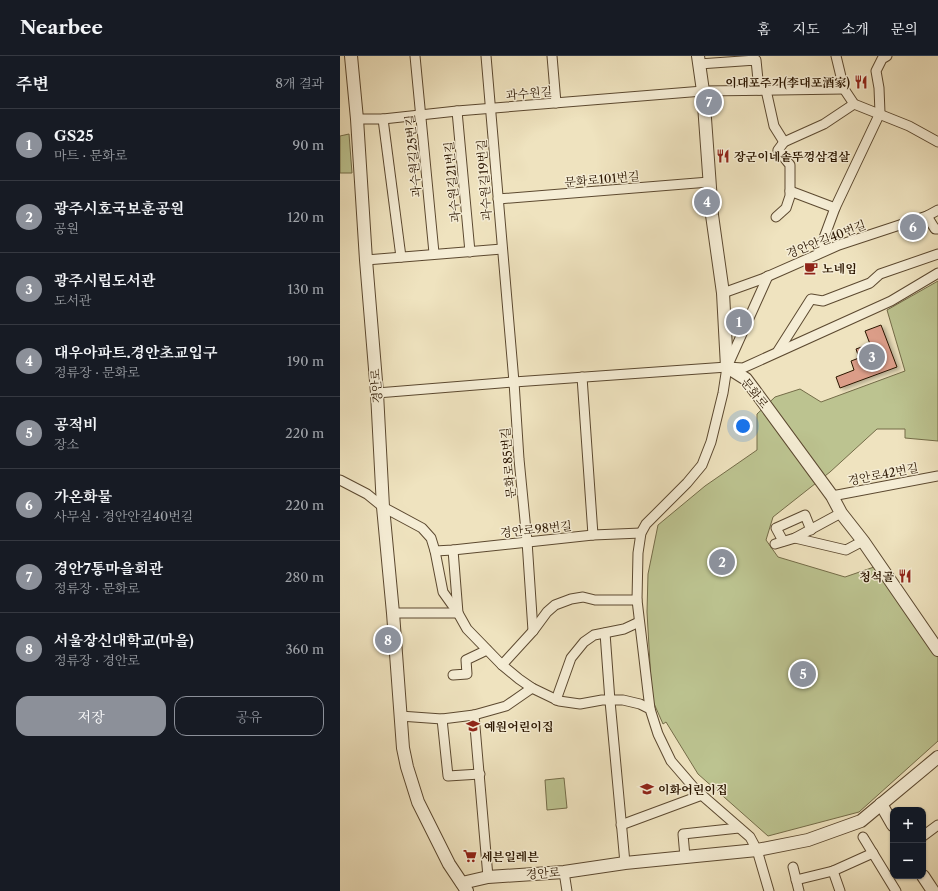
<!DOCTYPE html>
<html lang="ko">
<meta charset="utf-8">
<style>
body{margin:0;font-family:"Libre Caslon Text","Noto Serif KR",serif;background:#20242c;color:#f1f3f6}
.controls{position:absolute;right:12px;bottom:12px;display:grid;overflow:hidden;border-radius:8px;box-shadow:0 1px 3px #0004}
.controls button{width:36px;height:36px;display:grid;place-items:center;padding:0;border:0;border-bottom:1px solid #363941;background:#171b24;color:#f1f3f6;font:20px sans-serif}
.you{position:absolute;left:403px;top:370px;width:14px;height:14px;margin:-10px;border:3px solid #fff;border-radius:50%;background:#1a73e8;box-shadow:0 0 0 6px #1a73e833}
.badge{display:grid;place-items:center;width:26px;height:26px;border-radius:50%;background:#8c9099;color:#fff;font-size:13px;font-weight:700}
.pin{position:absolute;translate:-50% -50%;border:2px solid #fff;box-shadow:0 1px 4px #0006}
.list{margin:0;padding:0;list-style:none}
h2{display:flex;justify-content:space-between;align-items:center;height:52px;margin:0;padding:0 16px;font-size:17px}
h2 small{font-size:13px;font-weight:400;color:#9ea1a6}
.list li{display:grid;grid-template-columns:26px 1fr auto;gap:12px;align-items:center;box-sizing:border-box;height:72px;padding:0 16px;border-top:1px solid #363941}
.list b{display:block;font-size:15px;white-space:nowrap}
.list p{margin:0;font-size:13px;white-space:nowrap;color:#9ea1a6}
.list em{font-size:13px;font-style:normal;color:#9ea1a6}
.actions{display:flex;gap:8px;padding:12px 16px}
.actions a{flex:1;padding:9px 0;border:1px solid #8c9099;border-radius:12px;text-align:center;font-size:14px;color:#8c9099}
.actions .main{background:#8c9099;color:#fff}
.map{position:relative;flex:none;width:598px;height:835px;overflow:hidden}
header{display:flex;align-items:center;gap:24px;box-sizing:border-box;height:56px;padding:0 20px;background:#171b24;border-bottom:1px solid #363941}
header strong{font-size:19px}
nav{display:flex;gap:22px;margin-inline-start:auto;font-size:14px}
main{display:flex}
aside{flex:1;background:#171b24}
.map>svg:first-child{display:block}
</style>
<header>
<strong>Nearbee</strong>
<nav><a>홈</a><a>지도</a><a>소개</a><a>문의</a></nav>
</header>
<main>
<aside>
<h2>주변<small>8개 결과</small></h2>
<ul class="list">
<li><span class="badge">1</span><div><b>GS25</b><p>마트 · 문화로</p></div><em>90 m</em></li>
<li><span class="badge">2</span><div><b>광주시호국보훈공원</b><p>공원</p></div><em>120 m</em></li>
<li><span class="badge">3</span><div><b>광주시립도서관</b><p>도서관</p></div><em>130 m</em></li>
<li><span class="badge">4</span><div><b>대우아파트.경안초교입구</b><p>정류장 · 문화로</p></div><em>190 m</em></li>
<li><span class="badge">5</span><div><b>공적비</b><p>장소</p></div><em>220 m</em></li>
<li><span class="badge">6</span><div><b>가온화물</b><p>사무실 · 경안안길40번길</p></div><em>220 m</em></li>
<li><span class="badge">7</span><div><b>경안7통마을회관</b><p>정류장 · 문화로</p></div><em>280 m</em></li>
<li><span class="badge">8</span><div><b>서울장신대학교(마을)</b><p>정류장 · 경안로</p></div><em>360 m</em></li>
</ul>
<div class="actions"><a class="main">저장</a><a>공유</a></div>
</aside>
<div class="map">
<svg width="598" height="835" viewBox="0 0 598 835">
<defs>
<filter id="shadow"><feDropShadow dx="3" dy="2" stdDeviation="2" flood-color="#0004"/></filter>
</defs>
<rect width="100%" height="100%" fill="#efe3bf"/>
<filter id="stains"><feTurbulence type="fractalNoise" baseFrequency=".005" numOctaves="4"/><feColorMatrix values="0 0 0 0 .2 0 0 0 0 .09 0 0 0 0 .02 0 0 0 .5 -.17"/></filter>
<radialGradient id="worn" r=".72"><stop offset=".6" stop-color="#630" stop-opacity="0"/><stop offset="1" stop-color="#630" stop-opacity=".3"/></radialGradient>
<g fill="#bcc390" stroke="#746c48">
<polygon points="9,78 12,117 0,117 0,80"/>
<polygon points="598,225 598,385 565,382 565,373 537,373 490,416 433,461 426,484 438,501 505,521 537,510 598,597 598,685 519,756 428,780 358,718 326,666 323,668 312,643 307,556 308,518 318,469 365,430 417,394 417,358 435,341 460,333 481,346 565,315 547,254"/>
<polygon points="224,722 227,752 207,754 205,724"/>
</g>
<polygon fill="#db9d88" stroke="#2b1600" filter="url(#shadow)" points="541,269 557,311 500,332 496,321 514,314 511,305 519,302 516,293 530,288 525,275"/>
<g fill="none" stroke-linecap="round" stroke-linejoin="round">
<g stroke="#5c4930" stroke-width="11">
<g id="minor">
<polyline points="75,0 94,197"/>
<polyline points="146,0 174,326 179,403 187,485 193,575"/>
<polyline points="212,0 216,47"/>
<polyline points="496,0 504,33 514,48 569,70 598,86"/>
<polyline points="359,8 416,4 419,34"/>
<polyline points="426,34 434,70 444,86 484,68 514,48"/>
<polyline points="117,55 130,196"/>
<polyline points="17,63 43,63 117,55 363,35 504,33"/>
<polyline points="43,63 61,201"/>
<polyline points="450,135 495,152"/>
<polyline points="158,143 369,126"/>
<polyline points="587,160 595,173 598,173"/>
<polyline points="436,161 446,152 450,140 450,109 438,94 444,86"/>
<polyline points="478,198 495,152 540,57 539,32 536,15 542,3 547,0"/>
<polyline points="26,204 162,193"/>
<polyline points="383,237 422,223 499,189 587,160 598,154"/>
<polyline points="438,295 471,243 483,245 530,227 540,218 598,198"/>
<polyline points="242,321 253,479"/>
<polyline points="37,337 174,326 387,311 403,312 551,245 598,217"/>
<polyline points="0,424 27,438 43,451 82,472 91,482 95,495 103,536 118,557 127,573 162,609 179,623 192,632 219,645 240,648 262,644 283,644 300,648 310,653 318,678 331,705 356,734 410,781 417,794 429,835"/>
<polyline points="492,440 598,420"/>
<polyline points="455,482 506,494 523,485"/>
<polyline points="443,485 436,472 465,459 471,474"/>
<polyline points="435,488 455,482 501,457"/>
<polyline points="95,495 113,494 253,479 301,477"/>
<polyline points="53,557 118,557 113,494"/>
<polyline points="265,577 270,645 285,807"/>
<polyline points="162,609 193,575 207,556 215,549 231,543 243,541 255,544 297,544"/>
<polyline points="113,619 127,618 126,604 147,594"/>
<polyline points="216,644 231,602 244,586 254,579 284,573 299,566"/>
<polyline points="310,653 297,544 298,497 301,477 306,468 347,427 362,409 371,386 383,337 387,311 428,220"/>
<polyline points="134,659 148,821"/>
<polyline points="60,660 102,663 134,659 166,650 192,632"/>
<polyline points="102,663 108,720 140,718"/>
<polyline points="281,769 362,739"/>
<polyline points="583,780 598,769"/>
<polyline points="523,781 556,835"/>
<polyline points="345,801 343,778 399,772"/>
<polyline points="453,811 459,835"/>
<polyline points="493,815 500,835"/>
<polyline points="224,816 227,835"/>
<polyline points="456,824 493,815 533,797"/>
</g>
</g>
<g stroke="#5c4930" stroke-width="14">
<g id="tertiary">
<polyline points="11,0 17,63 26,204 37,337 43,451 53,557 63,692 67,711 78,746 109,808 127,835"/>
<polyline points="358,0 363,35 372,159 383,237 387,311 406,323 415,335 492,440 501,457 523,485 598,594"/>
<polyline points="541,748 553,769"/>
<polyline points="583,820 593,835"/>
<polyline points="122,827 148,821 224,816 285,807 417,794 468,784 521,765 598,701"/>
</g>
</g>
<use href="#minor" stroke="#f5edd5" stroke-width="9"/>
<use href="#tertiary" stroke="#f5edd5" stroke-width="12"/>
</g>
<defs>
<g id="restaurant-bare" transform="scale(1.08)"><path d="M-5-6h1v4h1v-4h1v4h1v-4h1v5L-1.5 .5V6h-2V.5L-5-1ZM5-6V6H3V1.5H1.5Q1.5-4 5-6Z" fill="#8f2418" stroke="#f5edd5" stroke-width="2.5" paint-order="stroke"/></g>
<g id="cafe-bare" transform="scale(1.08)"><path d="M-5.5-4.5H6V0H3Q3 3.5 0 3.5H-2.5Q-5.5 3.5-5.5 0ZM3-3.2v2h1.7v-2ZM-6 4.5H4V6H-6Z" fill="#8f2418" stroke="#f5edd5" stroke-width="2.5" paint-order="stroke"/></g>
<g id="school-bare" transform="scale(1.08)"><path d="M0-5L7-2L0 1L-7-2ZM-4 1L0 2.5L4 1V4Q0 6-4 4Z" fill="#8f2418" stroke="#f5edd5" stroke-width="2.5" paint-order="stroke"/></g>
<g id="supermarket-bare" transform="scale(1.08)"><path d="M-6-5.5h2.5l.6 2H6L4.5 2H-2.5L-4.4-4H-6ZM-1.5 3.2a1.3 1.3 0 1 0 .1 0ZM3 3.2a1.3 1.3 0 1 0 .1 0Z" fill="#8f2418" stroke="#f5edd5" stroke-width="2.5" paint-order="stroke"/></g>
</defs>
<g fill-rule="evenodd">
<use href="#restaurant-bare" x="521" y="26"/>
<use href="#restaurant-bare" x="383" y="100"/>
<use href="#cafe-bare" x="471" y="212"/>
<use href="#restaurant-bare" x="565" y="520"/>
<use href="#school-bare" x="133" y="670"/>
<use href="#school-bare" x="307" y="733"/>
<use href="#supermarket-bare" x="130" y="800"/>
</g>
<g text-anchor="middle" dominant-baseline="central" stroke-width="3" stroke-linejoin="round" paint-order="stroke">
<g font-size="12" font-weight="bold" fill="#2b1600" stroke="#f5edd5" text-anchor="start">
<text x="510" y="26" text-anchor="end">이대포주가(李대포酒家)</text>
<text x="394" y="100">장군이네솥뚜껑삼겹살</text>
<text x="482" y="212">노네임</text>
<text x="554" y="520" text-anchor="end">청석골</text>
<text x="144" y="670">예원어린이집</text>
<text x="318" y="733">이화어린이집</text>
<text x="141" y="800">세븐일레븐</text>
</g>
<g font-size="12" fill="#2b1600" stroke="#f5edd5">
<text transform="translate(189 37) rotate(-5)">과수원길</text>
<text transform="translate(73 100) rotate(-95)">과수원길25번길</text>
<text transform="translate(262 123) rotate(-5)">문화로101번길</text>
<text transform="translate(144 124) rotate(-94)">과수원길19번길</text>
<text transform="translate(112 126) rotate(-95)">과수원길21번길</text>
<text transform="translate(486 183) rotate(-21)">경안안길40번길</text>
<text transform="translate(36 330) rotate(-94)">경안로</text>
<text transform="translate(415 337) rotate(51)">문화로</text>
<text transform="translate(168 407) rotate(-95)">문화로85번길</text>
<text transform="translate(543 418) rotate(-11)">경안로42번길</text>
<text transform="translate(196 473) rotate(-6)">경안로98번길</text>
<text transform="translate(203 817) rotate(-4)">경안로</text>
</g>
</g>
<rect width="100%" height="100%" filter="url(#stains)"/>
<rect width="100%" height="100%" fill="url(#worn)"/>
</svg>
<div class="controls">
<button>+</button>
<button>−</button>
</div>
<div class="you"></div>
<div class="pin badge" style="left:399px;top:266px">1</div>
<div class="pin badge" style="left:382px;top:506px">2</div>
<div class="pin badge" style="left:532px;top:301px">3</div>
<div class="pin badge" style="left:367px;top:146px">4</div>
<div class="pin badge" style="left:463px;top:618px">5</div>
<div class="pin badge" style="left:573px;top:171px">6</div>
<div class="pin badge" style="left:369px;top:46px">7</div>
<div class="pin badge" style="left:48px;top:584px">8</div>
</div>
</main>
